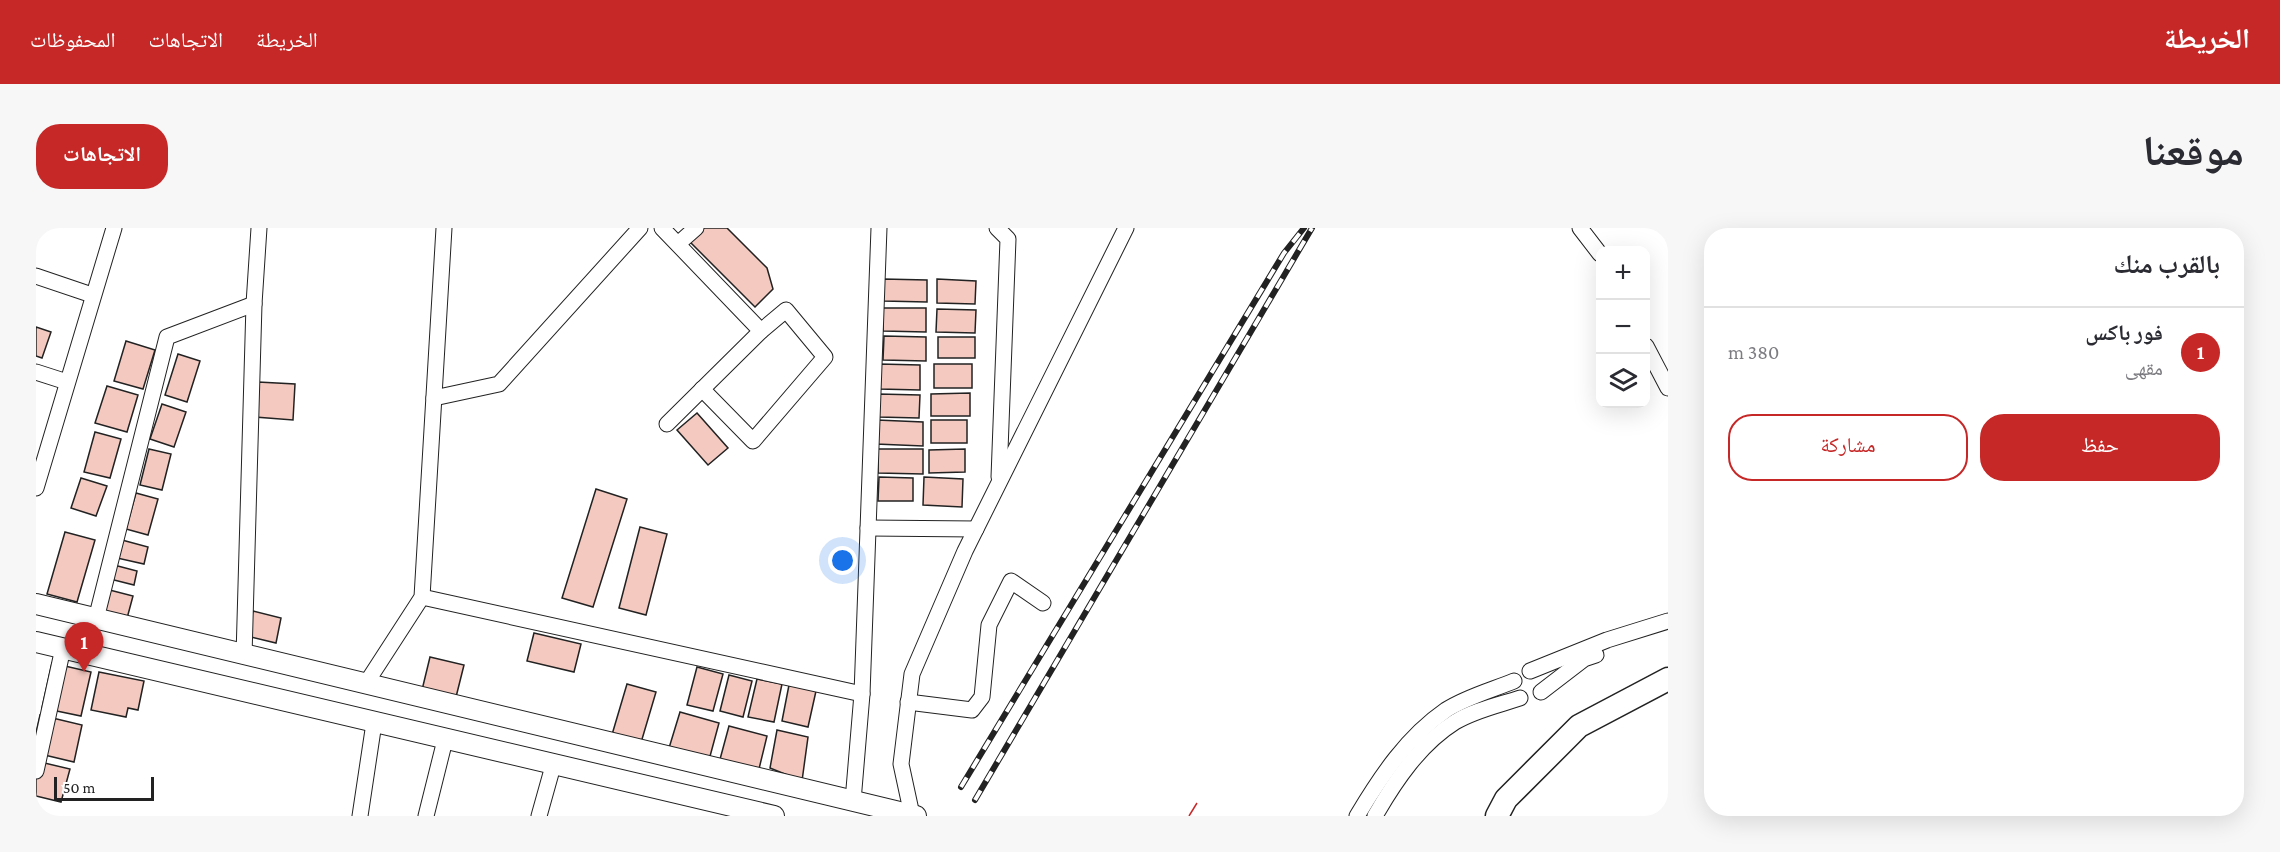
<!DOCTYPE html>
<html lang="ar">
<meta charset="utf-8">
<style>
body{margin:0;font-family:"Crimson Pro","Noto Naskh Arabic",serif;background:#f7f7f7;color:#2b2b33;direction:rtl}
.controls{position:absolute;right:18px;top:18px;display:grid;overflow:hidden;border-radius:12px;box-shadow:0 6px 24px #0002}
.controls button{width:54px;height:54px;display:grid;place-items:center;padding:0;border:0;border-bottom:2px solid #e1e1e2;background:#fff;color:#2b2b33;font:30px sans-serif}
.scale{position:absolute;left:18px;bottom:15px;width:100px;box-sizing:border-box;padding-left:6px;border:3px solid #222;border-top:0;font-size:16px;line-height:21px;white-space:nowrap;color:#222;-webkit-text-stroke:4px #fff;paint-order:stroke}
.you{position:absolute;left:807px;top:333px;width:21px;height:21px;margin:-15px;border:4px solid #fff;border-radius:50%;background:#1a73e8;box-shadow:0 0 0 9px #1a73e833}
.badge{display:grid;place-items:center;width:39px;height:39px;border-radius:50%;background:#c62828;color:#fff;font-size:20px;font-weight:700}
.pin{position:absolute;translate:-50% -50px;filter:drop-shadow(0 2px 3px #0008)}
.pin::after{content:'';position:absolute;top:32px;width:21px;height:18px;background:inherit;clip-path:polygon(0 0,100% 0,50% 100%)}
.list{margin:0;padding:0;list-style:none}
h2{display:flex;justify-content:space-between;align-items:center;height:78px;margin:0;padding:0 24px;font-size:26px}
h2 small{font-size:20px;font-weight:400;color:#7c7c81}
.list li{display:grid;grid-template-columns:39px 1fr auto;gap:18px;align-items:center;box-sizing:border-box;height:90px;padding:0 24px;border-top:2px solid #e1e1e2}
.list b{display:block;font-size:22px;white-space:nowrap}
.list p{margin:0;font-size:20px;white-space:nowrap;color:#7c7c81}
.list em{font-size:20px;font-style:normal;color:#7c7c81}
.actions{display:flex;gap:12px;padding:18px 24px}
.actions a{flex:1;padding:14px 0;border:2px solid #c62828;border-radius:24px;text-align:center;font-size:21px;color:#c62828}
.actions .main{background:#c62828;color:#fff}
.icon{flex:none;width:33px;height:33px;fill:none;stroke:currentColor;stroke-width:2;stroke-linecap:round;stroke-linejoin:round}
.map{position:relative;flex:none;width:1632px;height:588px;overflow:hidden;direction:ltr;border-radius:24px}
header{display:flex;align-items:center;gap:36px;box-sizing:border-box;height:84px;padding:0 30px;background:#c62828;color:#fff}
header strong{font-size:28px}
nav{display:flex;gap:33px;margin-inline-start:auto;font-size:21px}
.intro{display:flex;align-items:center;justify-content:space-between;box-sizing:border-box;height:144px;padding:0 36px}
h1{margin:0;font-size:42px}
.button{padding:15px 27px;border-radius:24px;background:#c62828;color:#fff;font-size:21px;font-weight:700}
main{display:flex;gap:36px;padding:0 36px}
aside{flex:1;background:#fff;border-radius:24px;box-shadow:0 6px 24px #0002}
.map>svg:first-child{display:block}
</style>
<header>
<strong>الخريطة</strong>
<nav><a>الخريطة</a><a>الاتجاهات</a><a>المحفوظات</a></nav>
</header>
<div class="intro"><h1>موقعنا</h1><a class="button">الاتجاهات</a></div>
<main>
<aside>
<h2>بالقرب منك<small></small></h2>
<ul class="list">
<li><span class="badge">1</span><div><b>فور باكس</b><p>مقهى</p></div><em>380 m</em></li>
</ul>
<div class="actions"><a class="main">حفظ</a><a>مشاركة</a></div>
</aside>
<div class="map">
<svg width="1632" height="588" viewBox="0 0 1632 588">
<rect width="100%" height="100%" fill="#fff"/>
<g fill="#f3c9c0" stroke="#222" stroke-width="1.5">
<polygon points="664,0 691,0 731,40 737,61 719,79 652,12"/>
<polygon points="847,51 891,52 891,74 847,73"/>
<polygon points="901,51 940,53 939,76 901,75"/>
<polygon points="847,80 890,80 890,104 847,103"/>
<polygon points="901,81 940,82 939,105 900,104"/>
<polygon points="0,99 15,104 6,130 0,128"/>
<polygon points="848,108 890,109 890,133 847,132"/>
<rect x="902" y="109" width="37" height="21"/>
<polygon points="90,113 119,122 107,161 78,153"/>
<polygon points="142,126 164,133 151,174 129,167"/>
<polygon points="843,136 884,137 884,162 843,161"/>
<rect x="898" y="136" width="38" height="24"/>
<polygon points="222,154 259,156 257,192 219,189"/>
<polygon points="71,158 102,167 91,204 59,195"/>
<polygon points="934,165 934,188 895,188 895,166"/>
<polygon points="842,166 884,167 883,190 842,189"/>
<polygon points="126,176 150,184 138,219 114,211"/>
<polygon points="661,185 692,220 672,237 641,202"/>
<polygon points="841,192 887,194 887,218 840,216"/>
<rect x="895" y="192" width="36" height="23"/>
<polygon points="59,204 85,211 74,250 48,244"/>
<polygon points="113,221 135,226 126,262 104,257"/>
<polygon points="842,221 887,221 887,246 842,245"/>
<polygon points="929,221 929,244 893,245 893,222"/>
<polygon points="843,249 877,250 877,273 842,273"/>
<polygon points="888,249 927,251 926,279 887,277"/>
<polygon points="45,250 71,258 60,288 35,280"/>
<polygon points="560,261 591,271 557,379 526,370"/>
<polygon points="100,265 122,271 112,307 90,301"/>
<polygon points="604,299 631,306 610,387 583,380"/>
<polygon points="29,304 59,312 41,374 11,366"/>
<polygon points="86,312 112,319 108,336 81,330"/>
<polygon points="78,337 101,343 98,357 74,351"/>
<polygon points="62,359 97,368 90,394 55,385"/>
<polygon points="217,383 245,390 240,415 211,408"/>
<polygon points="498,405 545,416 538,444 491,433"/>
<polygon points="394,429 428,437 420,469 386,462"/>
<polygon points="16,435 55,444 45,488 6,480"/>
<polygon points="661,439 687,446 677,483 651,477"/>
<polygon points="63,444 108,453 102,482 92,480 90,489 55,482"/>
<polygon points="693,447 716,453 707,489 684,483"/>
<polygon points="721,451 746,456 738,494 712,489"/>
<polygon points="591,456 620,464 604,518 575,510"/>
<polygon points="753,457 780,463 772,499 746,493"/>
<polygon points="644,484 683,495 673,532 633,520"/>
<polygon points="4,487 46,497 38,534 0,525 0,505"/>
<polygon points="693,498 731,508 722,545 683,535"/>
<polygon points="741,502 772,509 766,553 734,540"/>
<polygon points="0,533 34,541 25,574 0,568"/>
</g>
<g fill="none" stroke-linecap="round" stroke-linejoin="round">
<g stroke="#222" stroke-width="17">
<g id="minor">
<polyline points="626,0 725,103 631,196"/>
<polyline points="961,0 972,11 963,249"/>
<polyline points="1544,0 1564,26"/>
<polyline points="643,15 660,0"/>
<polyline points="0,48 56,67"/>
<polyline points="1610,118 1632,160"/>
<polyline points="0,144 31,154"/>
<polyline points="666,161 717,213 789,129 750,82 725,103"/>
<polyline points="398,170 463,156 604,0"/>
<polyline points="0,260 78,0"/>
<polyline points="832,300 940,301"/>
<polyline points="386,369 826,466"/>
<polyline points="60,391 131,109 218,76"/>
<polyline points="208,428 218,76 223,0"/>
<polyline points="1494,443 1571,412 1632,393"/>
<polyline points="329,457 386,369 408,0"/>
<polyline points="1505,464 1548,431 1560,427"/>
<polyline points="872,474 936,482 946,469 953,397 975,353 1007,375"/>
<polyline points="0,543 27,420"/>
<polyline points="817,573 826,466 843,0"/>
<polyline points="876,587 865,536 876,446 929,323 1090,0"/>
<polyline points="324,588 338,495"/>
<polyline points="390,588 409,512"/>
<polyline points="503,588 517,538"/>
<path d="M1321 588C1345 548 1371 509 1410 482 1430 469 1456 462 1478 453"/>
<path d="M1339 588C1359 553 1384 516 1419 494 1439 482 1463 477 1484 470"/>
</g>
</g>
<g stroke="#222" stroke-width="22">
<g id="major">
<polyline points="0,376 880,588"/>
<polyline points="0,414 738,588"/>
</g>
</g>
<g stroke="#222" stroke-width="25">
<polyline id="highway" points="1461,588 1470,571 1543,498 1632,451"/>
</g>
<use href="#minor" stroke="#fff" stroke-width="15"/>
<use href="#major" stroke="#fff" stroke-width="20"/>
<use href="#highway" stroke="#fff" stroke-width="22"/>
<g stroke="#222" stroke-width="6">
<g id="rail">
<polyline points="925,559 1248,25 1268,0"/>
<polyline points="939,572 1276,0"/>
</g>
</g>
<use href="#rail" stroke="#fff" stroke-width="4" stroke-dasharray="11" stroke-linecap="butt"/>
<polyline stroke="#c62828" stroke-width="1.5" stroke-dasharray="21 4.5 3 4.5" stroke-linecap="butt" points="1153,588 1161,575"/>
</g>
</svg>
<div class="controls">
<button>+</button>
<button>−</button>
<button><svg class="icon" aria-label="layers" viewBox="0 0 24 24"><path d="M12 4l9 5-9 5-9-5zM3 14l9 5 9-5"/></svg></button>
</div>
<div class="scale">50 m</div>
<div class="you"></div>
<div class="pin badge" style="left:48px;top:444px">1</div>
</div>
</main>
